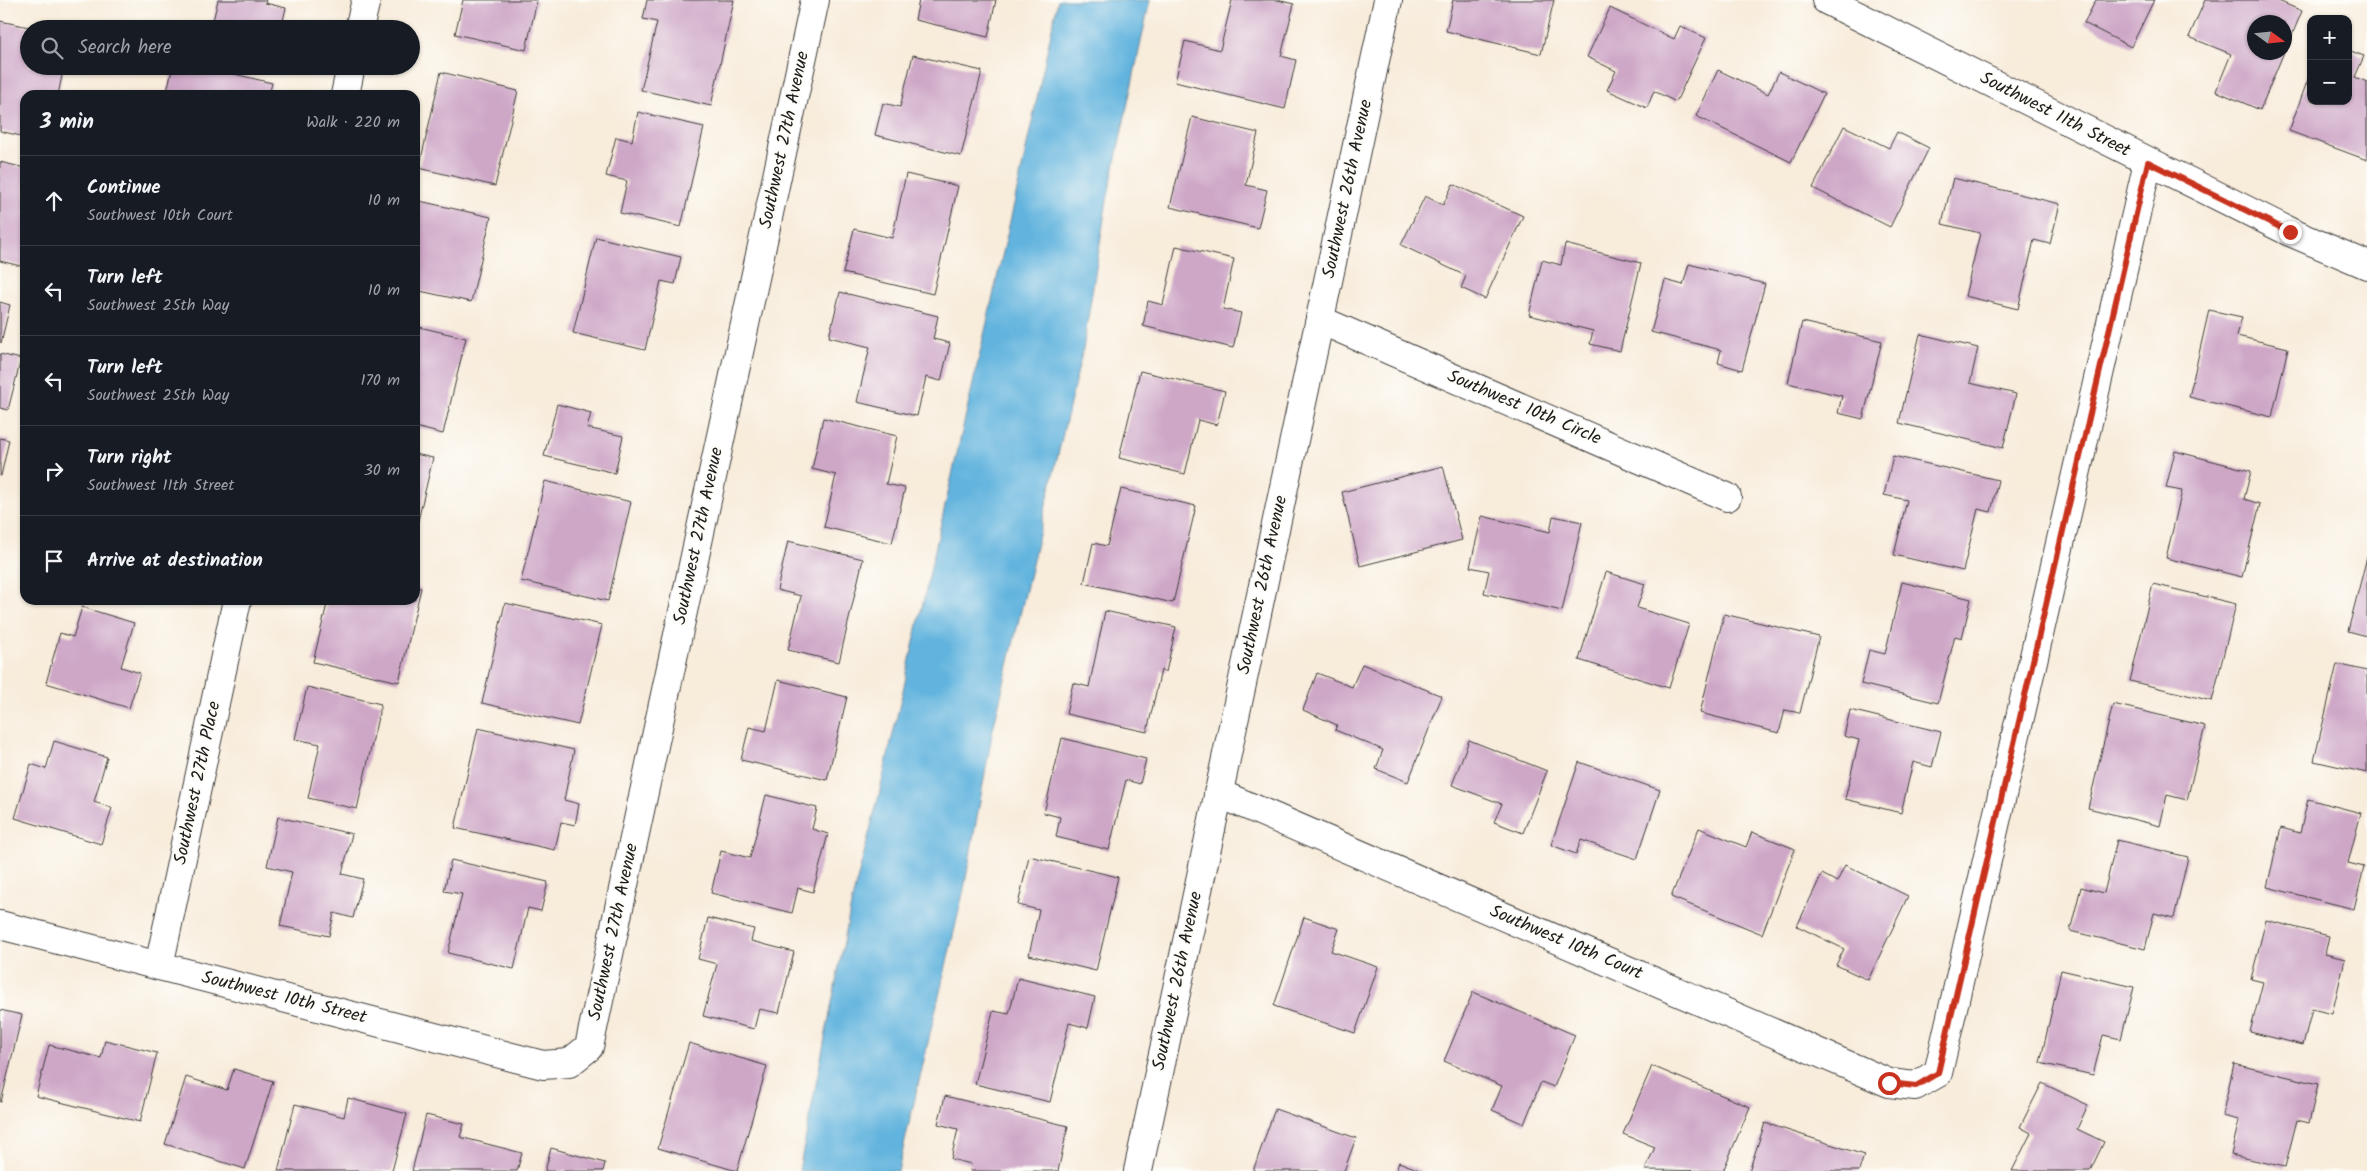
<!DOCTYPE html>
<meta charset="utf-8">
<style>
body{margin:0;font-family:Kalam,sans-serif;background:#242831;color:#f1f3f6}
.controls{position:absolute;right:15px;top:15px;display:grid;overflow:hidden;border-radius:10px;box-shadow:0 1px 4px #0004}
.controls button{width:45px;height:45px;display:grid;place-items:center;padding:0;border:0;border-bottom:1px solid #363941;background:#171b24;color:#f1f3f6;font:25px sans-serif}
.compass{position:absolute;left:2247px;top:15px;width:45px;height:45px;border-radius:50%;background:#171b24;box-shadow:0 1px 4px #0004;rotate:105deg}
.stop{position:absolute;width:15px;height:15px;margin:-11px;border:4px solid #c8321e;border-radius:50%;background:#fff}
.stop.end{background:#c8321e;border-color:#fff;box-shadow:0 1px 5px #0008}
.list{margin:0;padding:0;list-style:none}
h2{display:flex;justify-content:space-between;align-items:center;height:65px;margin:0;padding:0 20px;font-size:21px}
h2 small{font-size:16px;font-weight:400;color:#9ea1a6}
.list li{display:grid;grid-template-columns:32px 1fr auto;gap:15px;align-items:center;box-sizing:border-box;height:90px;padding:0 20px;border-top:1px solid #363941}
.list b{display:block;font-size:19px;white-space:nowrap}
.list p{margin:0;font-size:16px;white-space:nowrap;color:#9ea1a6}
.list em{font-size:16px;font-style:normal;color:#9ea1a6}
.icon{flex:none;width:28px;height:28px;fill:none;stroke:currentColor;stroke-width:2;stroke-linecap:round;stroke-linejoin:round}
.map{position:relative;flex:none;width:2367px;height:1171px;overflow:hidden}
.search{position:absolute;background:#171b24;box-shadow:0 1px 4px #0004;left:20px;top:20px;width:400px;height:55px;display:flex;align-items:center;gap:12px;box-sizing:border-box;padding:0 18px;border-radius:28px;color:#9ea1a6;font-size:19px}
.panel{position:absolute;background:#171b24;box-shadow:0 1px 4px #0004;left:20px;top:90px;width:400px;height:515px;border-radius:15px}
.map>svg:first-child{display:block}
</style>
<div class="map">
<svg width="2367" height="1171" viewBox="0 0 2367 1171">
<rect width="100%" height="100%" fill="#fdfcf7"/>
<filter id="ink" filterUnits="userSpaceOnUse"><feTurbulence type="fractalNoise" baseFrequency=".02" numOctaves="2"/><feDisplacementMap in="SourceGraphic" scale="10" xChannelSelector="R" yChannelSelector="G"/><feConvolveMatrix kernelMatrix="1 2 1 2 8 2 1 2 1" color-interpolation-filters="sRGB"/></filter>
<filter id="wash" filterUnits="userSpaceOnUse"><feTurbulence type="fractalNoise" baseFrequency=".0096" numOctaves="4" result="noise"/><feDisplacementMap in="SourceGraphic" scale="20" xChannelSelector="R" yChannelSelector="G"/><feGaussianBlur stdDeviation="1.12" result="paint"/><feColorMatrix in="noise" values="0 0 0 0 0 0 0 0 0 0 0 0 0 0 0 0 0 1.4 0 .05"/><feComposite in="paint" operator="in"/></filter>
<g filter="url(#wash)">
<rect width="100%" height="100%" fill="#f8ecdb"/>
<polygon fill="#62b4de" stroke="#3f687d" points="1058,0 1150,0 1107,200 1083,349 993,729 964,889 898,1171 799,1171 852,900 879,795 1019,182"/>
<g id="blocks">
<g fill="#cea7c7">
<polygon points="218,0 266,0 265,3 286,8 281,29 211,29"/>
<polygon points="463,0 537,0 526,50 455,34"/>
<polygon points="647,0 734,0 711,106 641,90 657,22 643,19"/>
<polygon points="919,0 996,0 988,37 915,20"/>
<polygon points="1232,0 1277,0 1294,4 1281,56 1296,60 1285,109 1175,82 1185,41 1220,50"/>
<polygon points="1453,0 1554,0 1541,54 1446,31"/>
<polygon points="2096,0 2154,0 2131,47 2084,23"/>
<polygon points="2205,0 2276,0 2302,11 2285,52 2284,22 2254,22 2254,52 2284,52 2260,110 2216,91 2231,54 2189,37"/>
<polygon points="1610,8 1674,39 1680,26 1706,38 1676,102 1654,91 1647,108 1607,90 1616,71 1587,57"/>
<polygon points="0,21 29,27 29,66 64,66 58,95 25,95 25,137 0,131"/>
<polygon points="2348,50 2364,56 2355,77 2367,82 2367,160 2289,131 2311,71 2311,101 2348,101"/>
<polygon points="913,55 982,71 961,156 875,135 883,103 900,107"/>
<polygon points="173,66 201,66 272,83 269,95 166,95"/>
<polygon points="1718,70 1768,94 1779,72 1824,94 1791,162 1696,116"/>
<polygon points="441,72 518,91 495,186 419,168"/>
<polygon points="638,112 704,127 681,227 620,213 627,181 606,176 616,137 632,141"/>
<polygon points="1192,117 1258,133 1246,185 1267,190 1258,228 1170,207"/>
<polygon points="1844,126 1889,148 1897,132 1929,148 1890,227 1813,188"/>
<polygon points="0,162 25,168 25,267 0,261"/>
<polygon points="906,174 958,186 933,294 843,273 854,229 892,238"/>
<polygon points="1953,178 2060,204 2050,244 2034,240 2018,309 1965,296 1980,233 1942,224"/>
<polygon points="1453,184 1523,216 1485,299 1461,288 1466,276 1401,245 1425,196 1443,205"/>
<polygon points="415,200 491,217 471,302 415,290"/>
<polygon points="596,237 681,257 675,284 661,281 645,350 573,333"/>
<polygon points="1565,244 1641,263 1620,351 1590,344 1593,331 1529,315 1542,260 1561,265"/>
<polygon points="1176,246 1234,259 1223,309 1241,313 1233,348 1143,326 1148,301 1163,305"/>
<polygon points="1689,264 1765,284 1742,370 1718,363 1721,350 1651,332 1665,280 1683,285"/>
<polygon points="840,292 938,316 933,339 950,343 941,381 926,377 917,416 857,402 870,347 829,337"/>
<polygon points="0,302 10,305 1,343 0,342"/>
<polygon points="2209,310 2242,317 2237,336 2288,348 2272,417 2189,397"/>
<polygon points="1802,322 1882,341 1863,419 1838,413 1842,396 1788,383"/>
<polygon points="415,326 466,338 443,434 415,427"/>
<polygon points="1920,334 1978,348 1970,383 2016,394 2003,448 1899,423"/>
<polygon points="0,354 21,359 8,410 0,408"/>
<polygon points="1140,371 1225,391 1217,425 1198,420 1185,474 1119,458"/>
<polygon points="557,404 591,413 587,428 623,436 615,473 544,456"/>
<polygon points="823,418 897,436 886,484 905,488 892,543 824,527 836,475 812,469"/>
<polygon points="0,438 9,440 1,476 0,476"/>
<polygon points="2175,451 2251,471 2244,499 2260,504 2242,577 2166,558 2182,491 2166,488"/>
<polygon points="415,454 433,458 416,529 415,529"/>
<polygon points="1893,456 1998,480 1991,512 1978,509 1963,571 1894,555 1907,500 1884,495"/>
<polygon points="1443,466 1462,540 1360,566 1342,492"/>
<polygon points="545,481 631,502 608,601 521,581"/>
<polygon points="1121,489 1196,506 1173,603 1084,583 1093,543 1107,546"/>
<polygon points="1482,516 1550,532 1553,516 1582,522 1562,611 1484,593 1489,571 1470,567"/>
<polygon points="788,541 863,559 839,662 788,650 801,596 777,590"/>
<polygon points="2367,557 2367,636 2348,631"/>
<polygon points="1606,572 1645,584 1637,608 1689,624 1669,688 1579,660"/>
<polygon points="1902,582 1971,599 1962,638 1955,636 1938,703 1861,684 1869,650 1885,654"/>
<polygon points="2153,584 2236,604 2212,701 2130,681"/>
<polygon points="415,587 421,588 399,682 313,662 328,600 415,600"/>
<polygon points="505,603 602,625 578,725 482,703"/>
<polygon points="82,607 134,623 121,667 140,673 129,708 46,683 60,633 73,637"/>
<polygon points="1105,611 1176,627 1166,672 1161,670 1147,732 1066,714 1073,683 1089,687"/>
<polygon points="1724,614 1819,637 1800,713 1785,710 1779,733 1700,713"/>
<polygon points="1362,664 1442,696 1408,782 1376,769 1383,750 1335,730 1337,725 1303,710 1317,673 1352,687"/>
<polygon points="2337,664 2367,671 2367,773 2314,761"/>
<polygon points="778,680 847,697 827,780 741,760 749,727 766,731"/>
<polygon points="307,687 381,704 357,809 308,798 320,744 295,739"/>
<polygon points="2113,704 2205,726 2187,800 2167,795 2160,826 2088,808"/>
<polygon points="1850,710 1941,732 1932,767 1913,762 1901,813 1845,799 1859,740 1844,736"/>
<polygon points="478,728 574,750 564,800 579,804 575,825 561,822 555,850 455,828"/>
<polygon points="1062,738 1146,759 1140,784 1126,780 1109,850 1056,837 1060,817 1044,813"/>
<polygon points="1469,740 1547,771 1523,833 1494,822 1502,804 1452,785"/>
<polygon points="54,741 107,757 94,802 112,808 101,844 15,818 31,764 46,769"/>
<polygon points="1579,762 1660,790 1637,859 1581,840 1576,854 1551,845"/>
<polygon points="766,795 817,808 812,829 828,834 813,892 798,888 792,913 711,893 721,851 750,858"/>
<polygon points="2308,799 2361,813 2348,863 2364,867 2354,909 2267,887 2281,828 2300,833"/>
<polygon points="278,817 352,834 342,874 363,879 353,918 334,913 329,936 280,926 292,872 267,866"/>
<polygon points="1699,828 1746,847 1752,832 1795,849 1762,934 1671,897"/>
<polygon points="2117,840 2188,857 2174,918 2154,913 2145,949 2070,931 2081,887 2104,893"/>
<polygon points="1029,856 1118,877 1096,971 1029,955 1039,910 1018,905"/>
<polygon points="451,860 548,882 541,911 528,908 514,969 448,953 462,894 444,891"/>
<polygon points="1845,865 1908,896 1868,980 1836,965 1844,949 1797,926 1822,874 1837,882"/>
<polygon points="1304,917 1339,929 1331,951 1378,967 1355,1033 1274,1006"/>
<polygon points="708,918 754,929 751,941 794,952 779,1013 759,1009 754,1029 703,1016 717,964 698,959"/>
<polygon points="2266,920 2329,936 2325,954 2345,959 2332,1014 2312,1009 2303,1045 2250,1032 2263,982 2251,979"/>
<polygon points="2061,970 2134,987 2121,1039 2103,1035 2093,1075 2040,1063"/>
<polygon points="1018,978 1095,997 1088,1028 1069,1023 1050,1102 975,1084 993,1011 1009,1014"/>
<polygon points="1473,992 1575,1035 1554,1087 1541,1082 1524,1124 1492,1110 1502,1086 1444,1061"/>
<polygon points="0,1010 22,1015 1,1102 0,1102"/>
<polygon points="105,1040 157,1053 140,1122 36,1096 49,1045 101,1058"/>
<polygon points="689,1043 767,1066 737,1171 658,1148"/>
<polygon points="2234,1064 2318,1084 2309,1123 2297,1120 2285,1167 2231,1155 2239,1120 2222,1116"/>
<polygon points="1652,1066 1750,1107 1723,1171 1645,1170 1655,1147 1623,1134"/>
<polygon points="234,1069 273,1081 245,1169 165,1144 186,1077 227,1090"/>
<polygon points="2042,1083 2088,1105 2077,1129 2104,1142 2090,1171 2012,1171 2031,1133 2020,1127"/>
<polygon points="945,1096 1068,1126 1058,1171 970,1171 971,1164 951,1159 958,1129 938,1124"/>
<polygon points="348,1098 407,1114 392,1171 278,1171 295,1104 344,1117"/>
<polygon points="1275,1109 1356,1138 1344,1171 1253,1171"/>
<polygon points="426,1115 464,1124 460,1137 522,1153 517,1171 412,1171"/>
<polygon points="1765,1123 1864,1155 1859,1171 1749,1171"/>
<polygon points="551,1148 605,1163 603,1171 545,1171"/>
<polygon points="1399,1162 1422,1171 1396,1171"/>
</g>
</g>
</g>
<g filter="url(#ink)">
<use href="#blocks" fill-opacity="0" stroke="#3d3b39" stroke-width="1"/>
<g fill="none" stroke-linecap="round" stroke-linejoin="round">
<g stroke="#3d3b39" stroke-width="30">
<g id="minor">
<polyline points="1826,0 2290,232 2367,265"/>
<polyline points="359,29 366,0"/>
<polyline points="345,95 351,66"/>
<polyline points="1320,320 1727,497"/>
<polyline points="1218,793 1889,1083 1915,1086 1938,1073 2148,162"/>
<polyline points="0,925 543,1065 569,1063 589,1047 815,0"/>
<polyline points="159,966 237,600"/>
<polyline points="1138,1171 1388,0"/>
</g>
</g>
<use href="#minor" stroke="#fff" stroke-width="28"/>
</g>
</g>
<g fill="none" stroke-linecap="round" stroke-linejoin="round" filter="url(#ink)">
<polyline stroke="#c8321e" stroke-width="6" points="1889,1083 1916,1086 1938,1073 2148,162 2290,232"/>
</g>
<g text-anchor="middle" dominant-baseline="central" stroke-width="4" stroke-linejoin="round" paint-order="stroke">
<g font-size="18" fill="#1c1c1c" stroke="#fdfcf7">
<text transform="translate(2055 115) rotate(27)">Southwest 11th Street</text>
<text transform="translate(785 140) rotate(-78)">Southwest 27th Avenue</text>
<text transform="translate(1348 189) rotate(-78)">Southwest 26th Avenue</text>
<text transform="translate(1524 408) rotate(23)">Southwest 10th Circle</text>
<text transform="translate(699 536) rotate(-78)">Southwest 27th Avenue</text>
<text transform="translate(1263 585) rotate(-78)">Southwest 26th Avenue</text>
<text transform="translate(198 783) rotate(-78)">Southwest 27th Place</text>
<text transform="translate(614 932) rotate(-78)">Southwest 27th Avenue</text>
<text transform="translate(1566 943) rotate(23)">Southwest 10th Court</text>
<text transform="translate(1178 981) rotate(-78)">Southwest 26th Avenue</text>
<text transform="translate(284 998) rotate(14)">Southwest 10th Street</text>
</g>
</g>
</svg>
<div class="controls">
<button>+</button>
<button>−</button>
</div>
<svg class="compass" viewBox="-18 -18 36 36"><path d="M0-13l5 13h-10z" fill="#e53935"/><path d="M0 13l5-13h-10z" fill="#9ea1a6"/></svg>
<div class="stop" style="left:1889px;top:1083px"></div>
<div class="stop end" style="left:2290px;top:232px"></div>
<div class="search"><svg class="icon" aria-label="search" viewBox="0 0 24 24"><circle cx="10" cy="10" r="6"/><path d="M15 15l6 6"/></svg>Search here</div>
<section class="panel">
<h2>3 min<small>Walk · 220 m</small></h2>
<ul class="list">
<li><svg class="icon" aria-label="ahead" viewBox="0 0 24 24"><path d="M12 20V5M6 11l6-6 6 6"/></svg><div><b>Continue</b><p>Southwest 10th Court</p></div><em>10 m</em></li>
<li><svg class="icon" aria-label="left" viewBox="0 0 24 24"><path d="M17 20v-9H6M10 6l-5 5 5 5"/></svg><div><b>Turn left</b><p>Southwest 25th Way</p></div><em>10 m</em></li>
<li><svg class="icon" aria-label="left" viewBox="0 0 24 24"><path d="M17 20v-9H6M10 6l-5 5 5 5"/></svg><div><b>Turn left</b><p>Southwest 25th Way</p></div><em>170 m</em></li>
<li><svg class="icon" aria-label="right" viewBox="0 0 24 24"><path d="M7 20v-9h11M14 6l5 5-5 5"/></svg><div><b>Turn right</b><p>Southwest 11th Street</p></div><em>30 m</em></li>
<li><svg class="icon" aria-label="arrive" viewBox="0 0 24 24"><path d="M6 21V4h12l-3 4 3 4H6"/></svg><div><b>Arrive at destination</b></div></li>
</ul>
</section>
</div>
